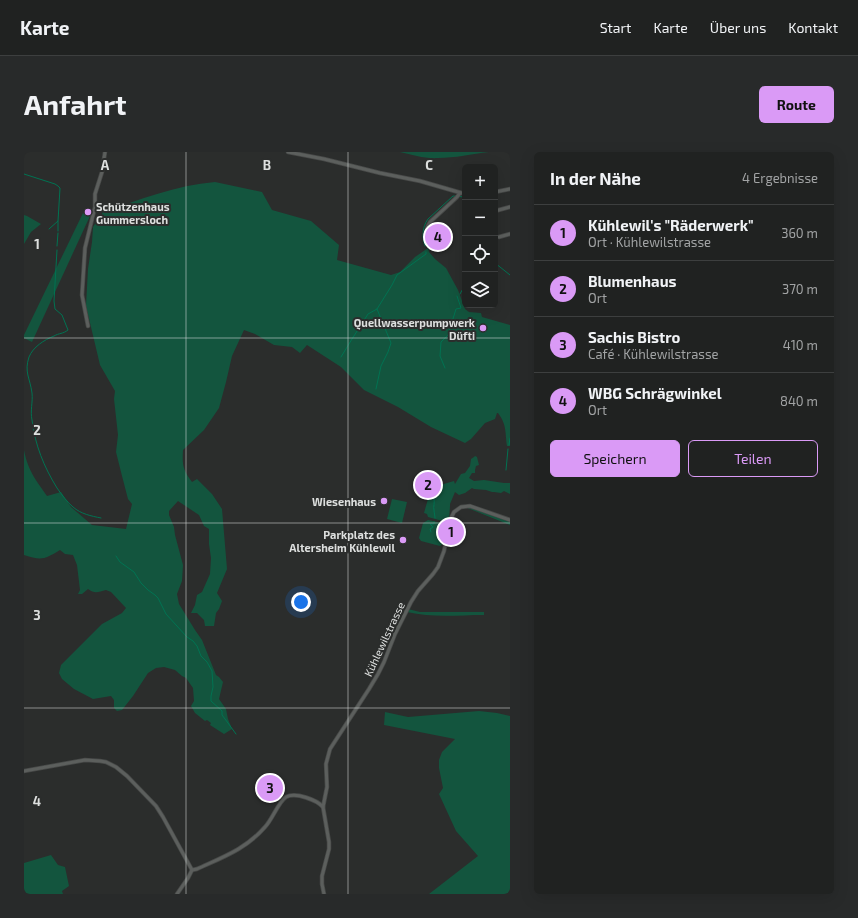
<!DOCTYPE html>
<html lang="de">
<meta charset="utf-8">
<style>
body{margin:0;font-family:"Exo 2",sans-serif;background:#282a2a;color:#f1f3f6}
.controls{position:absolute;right:12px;top:12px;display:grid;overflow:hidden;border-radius:6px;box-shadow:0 4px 16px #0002}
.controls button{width:36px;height:36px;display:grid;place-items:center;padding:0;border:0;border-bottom:1px solid #3d3f3f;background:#202221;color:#f1f3f6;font:20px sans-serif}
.you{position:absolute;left:277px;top:450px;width:14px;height:14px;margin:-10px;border:3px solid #fff;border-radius:50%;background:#1a73e8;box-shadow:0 0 0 6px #1a73e833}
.badge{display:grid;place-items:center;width:26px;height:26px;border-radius:50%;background:#da9af6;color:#111;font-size:13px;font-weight:700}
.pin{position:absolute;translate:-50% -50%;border:2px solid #fff;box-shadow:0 1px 4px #0006}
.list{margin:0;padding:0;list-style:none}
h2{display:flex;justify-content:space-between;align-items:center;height:52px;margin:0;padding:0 16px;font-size:17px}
h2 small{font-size:13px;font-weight:400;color:#a2a4a5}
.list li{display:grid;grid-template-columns:26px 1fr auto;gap:12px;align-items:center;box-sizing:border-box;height:56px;padding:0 16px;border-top:1px solid #3d3f3f}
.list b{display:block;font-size:15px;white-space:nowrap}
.list p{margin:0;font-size:13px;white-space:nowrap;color:#a2a4a5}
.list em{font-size:13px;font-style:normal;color:#a2a4a5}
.actions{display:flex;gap:8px;padding:12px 16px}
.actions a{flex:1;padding:9px 0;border:1px solid #da9af6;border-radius:6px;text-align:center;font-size:14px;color:#da9af6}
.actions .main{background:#da9af6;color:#111}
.icon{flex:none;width:22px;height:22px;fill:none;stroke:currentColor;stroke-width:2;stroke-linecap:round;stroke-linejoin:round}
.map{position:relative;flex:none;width:486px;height:742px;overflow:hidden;border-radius:6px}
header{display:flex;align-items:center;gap:24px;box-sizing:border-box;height:56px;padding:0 20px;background:#202221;border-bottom:1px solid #3d3f3f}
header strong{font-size:19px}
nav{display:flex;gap:22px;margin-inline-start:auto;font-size:14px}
.intro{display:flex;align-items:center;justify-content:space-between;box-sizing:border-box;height:96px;padding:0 24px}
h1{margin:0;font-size:28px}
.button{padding:10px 18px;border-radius:6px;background:#da9af6;color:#111;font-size:14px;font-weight:700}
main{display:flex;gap:24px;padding:0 24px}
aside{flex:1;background:#202221;border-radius:6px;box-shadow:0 4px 16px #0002}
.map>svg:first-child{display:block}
</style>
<header>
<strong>Karte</strong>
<nav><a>Start</a><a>Karte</a><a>Über uns</a><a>Kontakt</a></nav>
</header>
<div class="intro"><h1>Anfahrt</h1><a class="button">Route</a></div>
<main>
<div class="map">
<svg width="486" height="742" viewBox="0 0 486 742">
<rect width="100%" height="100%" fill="#2b2d2c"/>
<g fill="#13553e">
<path d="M376 0H465C448 2 431 6 414 6 402 7 388 3 376 0Z"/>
<path d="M191 30 238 40 248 58 287 69 315 93 313 108 367 123 376 120 391 105 404 96 405 100 411 107 422 116 434 138 441 157 445 160 457 161 458 165 486 173V294H483C481 280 483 273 474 261H473L471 267 461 271 447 287 441 291 407 275 374 255 340 238 317 215 283 193 276 201 268 195 250 193 231 182 220 178 208 204 202 230 195 256 180 278 159 298C158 313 159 318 168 330L173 327 188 342 198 357 203 417 193 441 198 449 195 457 192 461 190 474H181L180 468 173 461H167L171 453 173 443 178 440 186 422 187 406 185 392V377L180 374 175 363 154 349 145 359V363L150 375 151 383 159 413 158 429 153 442 155 452 171 478 178 488 192 523 195 525 199 530 195 547 202 557 204 567 208 577 200 582 186 573 187 571 183 568 181 569 171 561 167 554 170 549 169 536 162 526 158 524 151 518 140 515 132 516 124 521 109 544 98 558 93 559 90 556V548L87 544 69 547 50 537 38 527 35 521 37 513 78 472 98 461 102 456 87 440 82 438C74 440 71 442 64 437L58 442H54L56 438 53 413 49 403 41 402 36 398C21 407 18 409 0 403V298C4 319 12 328 23 344L37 340 47 355 68 373 102 377 108 352 104 347 98 324 92 300 94 283 90 247 91 239 76 213 62 154 64 117 68 90 69 75 79 60C115 48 152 33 191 30Z"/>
<polygon points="59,61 66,64 8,190 0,186 0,183"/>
<polygon points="0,63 3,64 17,72 7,80 0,92"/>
<polygon points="451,304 453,305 455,313 452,314 451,318 451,321 448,321 445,326 450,329 460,328 480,331 486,331 486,342 480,339 477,341 470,340 468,340 462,338 450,337 448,336 441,341 435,343 431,340 426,352 426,354 425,368 422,370 404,365 403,362 400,361 404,347 397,345 399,338 430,329 431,332 437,322 441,321 446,314 447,307 450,305"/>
<polygon points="368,347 383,350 378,371 363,367"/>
<polygon points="441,355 448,356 486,369 486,373"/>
<polygon points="404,368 422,372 423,375 420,391 416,394 397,389 395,386 399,371"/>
<path d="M384 457 396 460H460V463C434 463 408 466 383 460Z"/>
<polygon points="455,559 473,561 486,564 486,742 405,742 454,704 432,679 415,642 419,636 415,616 415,608 418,600 431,587 360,573 361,560 384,565"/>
<polygon points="27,703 34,713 41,715 45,734 38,739 39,742 0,742 0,711"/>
</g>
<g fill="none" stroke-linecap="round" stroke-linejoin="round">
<g stroke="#017352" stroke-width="1">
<polyline points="0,22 31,32 34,34 36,36 34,69 25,77"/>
<polyline points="34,79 34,69"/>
<polyline points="33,94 34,81"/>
<path d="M401 94C398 86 398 75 404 67L429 44 441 45"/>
<path d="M33 98 30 149 31 157 38 163 44 178C39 182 35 181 30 184 20 188 9 195 5 205 0 220 6 226 8 241 9 250 6 259 8 268 11 293 20 315 33 336 38 343 43 350 49 355 57 362 67 364 77 366"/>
<polyline points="471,111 486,123"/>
<polyline points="436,142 441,133"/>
<polyline points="317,205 328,187 344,162 353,157 368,133 373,123 402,102 402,100"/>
<polyline points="421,216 416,204 417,190 424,183 432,157 437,156 433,144"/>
<polyline points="352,237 357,214 364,200 367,191 353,157"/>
<polyline points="485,293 486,286"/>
<polyline points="482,318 484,297"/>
<path d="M410 347C411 351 409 355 410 358 410 361 411 363 411 366"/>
<polyline points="407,380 406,377 409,375 406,372 410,372 410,370"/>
<polyline points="92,404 96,410 110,420 117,431 124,438 131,443 134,446 142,462 163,485 169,489 173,494 177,504 183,510 188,519 189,535 187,544 187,549 198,559 198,563 204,571 212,582"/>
</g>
<g stroke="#484a49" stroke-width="4.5">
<g id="minor">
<polyline points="264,0 300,7 356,21 396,29 441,42"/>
<polyline points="471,40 486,37"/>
<polyline points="471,59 486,55"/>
<polyline points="475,85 486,82"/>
<path d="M403 88C401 81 402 76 406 70L433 45 436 41"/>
<polyline points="64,174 58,143 61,96 71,55 71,42 78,20 81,0"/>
<polyline points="0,619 61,608 76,609 82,610 92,615 103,624 132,654 139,665 168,718"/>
<path d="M168 718 173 717C199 705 222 697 241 675 248 668 255 649 262 645 272 640 293 648 299 655"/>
<polyline points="153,742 164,726 168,718"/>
<polyline points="300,742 298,732 298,724 305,697 305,690 299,655 303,635 302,612 306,597 345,537 354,522 360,510 371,482 387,450 394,439 409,422 414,415 420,399 427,366 430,360 437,355 446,354 486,368"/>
</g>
</g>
<use href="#minor" stroke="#5c5f5d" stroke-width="3"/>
</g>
<path fill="none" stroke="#dddfde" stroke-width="1" stroke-opacity="0.55" d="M162 0V742M324 0V742M0 186H486M0 371H486M0 556H486"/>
<g fill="#da9af6" stroke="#2b2d2c" stroke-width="1.5">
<circle cx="64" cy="60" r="4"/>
<circle cx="459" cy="176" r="4"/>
<circle cx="360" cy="349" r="4"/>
<circle cx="379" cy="388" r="4"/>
</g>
<g text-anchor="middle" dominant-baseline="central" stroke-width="4" stroke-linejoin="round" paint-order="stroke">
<g font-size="11" font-weight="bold" fill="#dddfde" stroke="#2b2d2c" text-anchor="end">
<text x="72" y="54" text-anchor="start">Schützenhaus<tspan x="72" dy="13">Gummersloch</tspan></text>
<text x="451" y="170">Quellwasserpumpwerk<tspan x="451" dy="13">Düfti</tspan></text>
<text x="352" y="349">Wiesenhaus</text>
<text x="371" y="382">Parkplatz des<tspan x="371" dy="13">Altersheim Kühlewil</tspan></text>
</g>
<g font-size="11" fill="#dddfde" stroke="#2b2d2c">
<text transform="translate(360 487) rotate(-65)">Kühlewilstrasse</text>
</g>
</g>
<g font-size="13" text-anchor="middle" font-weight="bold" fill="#dddfde" stroke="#2b2d2c" stroke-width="4" stroke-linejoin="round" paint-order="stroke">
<text x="81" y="18">A</text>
<text x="243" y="18">B</text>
<text x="405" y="18">C</text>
<text x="13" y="97">1</text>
<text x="13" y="283">2</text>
<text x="13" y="468">3</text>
<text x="13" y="654">4</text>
</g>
</svg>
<div class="controls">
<button>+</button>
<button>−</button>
<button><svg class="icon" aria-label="locate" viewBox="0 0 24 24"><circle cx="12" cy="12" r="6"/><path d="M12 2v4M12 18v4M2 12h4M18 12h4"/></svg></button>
<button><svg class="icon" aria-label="layers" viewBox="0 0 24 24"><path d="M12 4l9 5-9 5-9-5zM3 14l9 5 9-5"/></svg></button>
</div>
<div class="you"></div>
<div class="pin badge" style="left:427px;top:380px">1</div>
<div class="pin badge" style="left:404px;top:333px">2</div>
<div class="pin badge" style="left:246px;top:636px">3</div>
<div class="pin badge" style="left:414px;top:85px">4</div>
</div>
<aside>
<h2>In der Nähe<small>4 Ergebnisse</small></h2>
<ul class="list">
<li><span class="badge">1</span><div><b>Kühlewil's &quot;Räderwerk&quot;</b><p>Ort · Kühlewilstrasse</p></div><em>360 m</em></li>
<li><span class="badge">2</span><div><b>Blumenhaus</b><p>Ort</p></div><em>370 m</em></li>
<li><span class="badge">3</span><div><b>Sachis Bistro</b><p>Café · Kühlewilstrasse</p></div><em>410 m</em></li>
<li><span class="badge">4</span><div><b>WBG Schrägwinkel</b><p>Ort</p></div><em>840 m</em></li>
</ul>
<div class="actions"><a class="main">Speichern</a><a>Teilen</a></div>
</aside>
</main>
